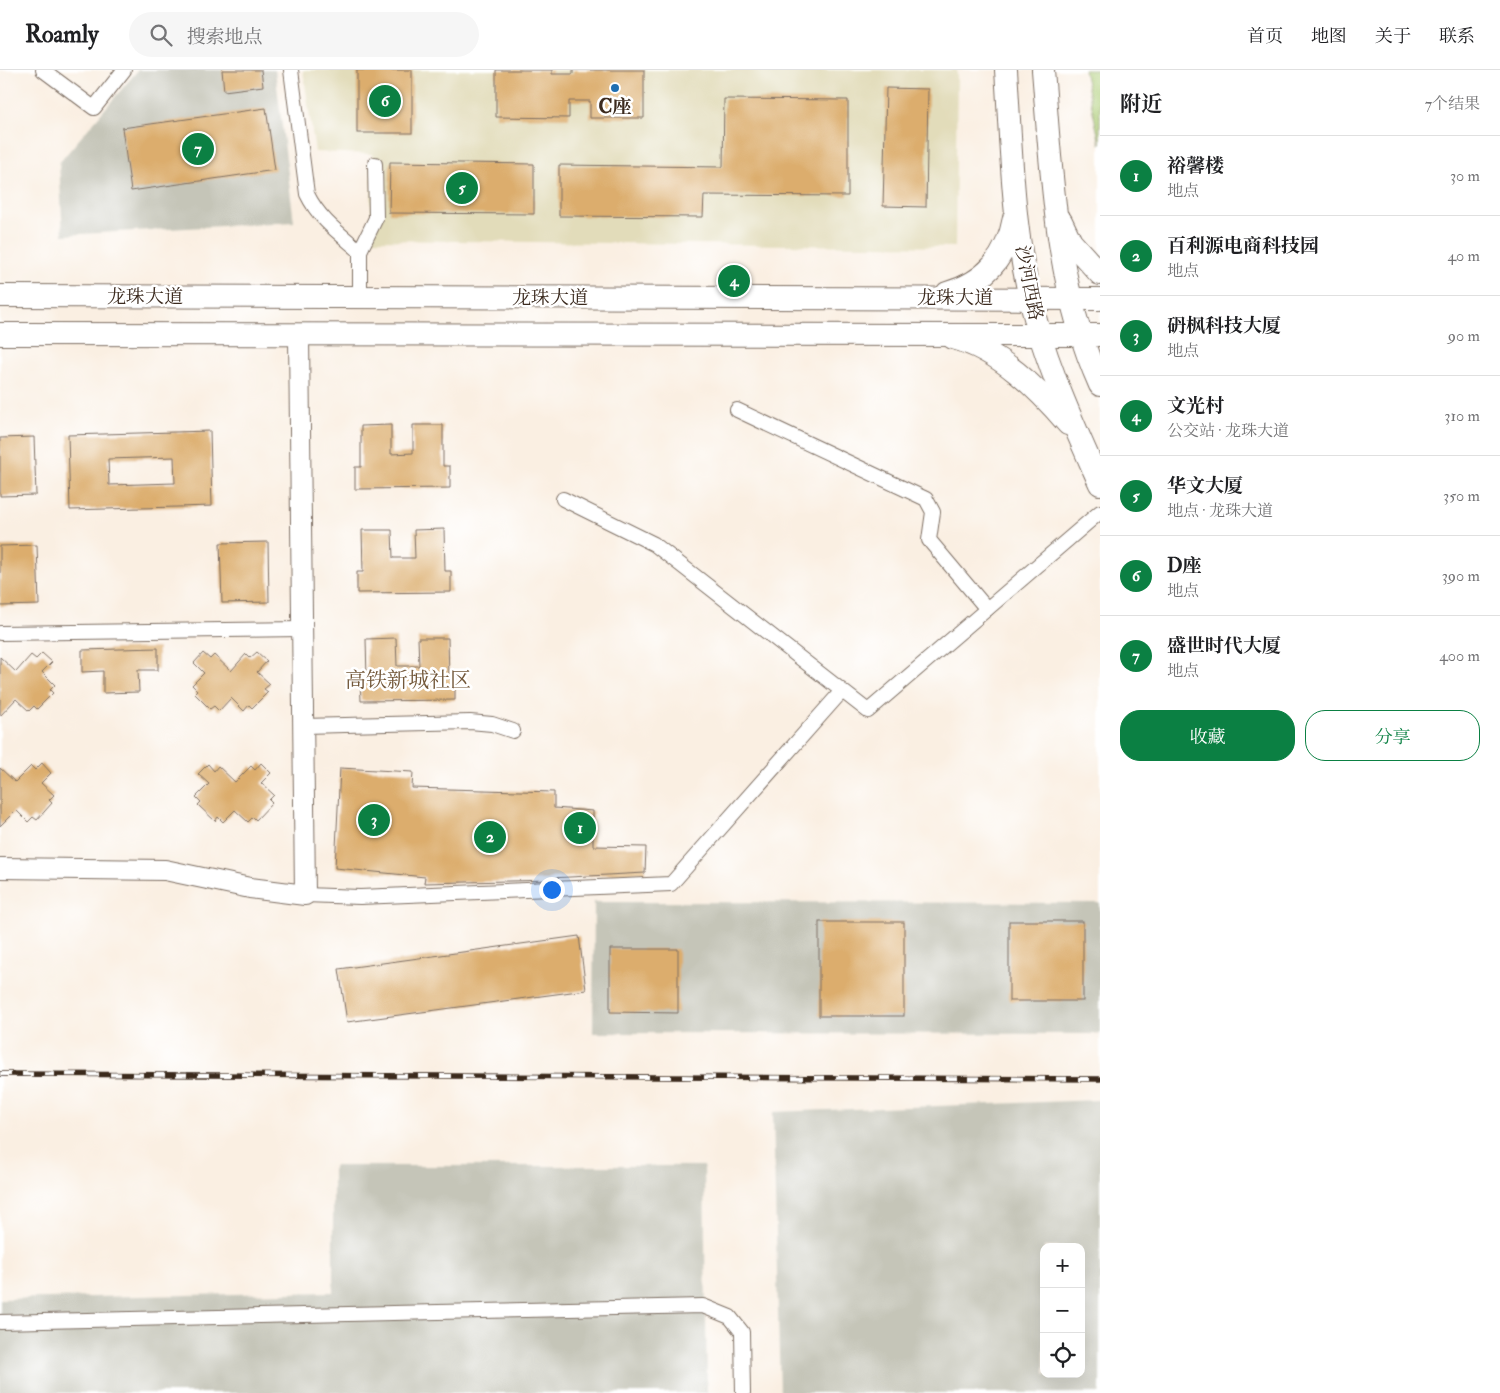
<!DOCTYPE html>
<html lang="zh">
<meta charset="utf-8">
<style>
body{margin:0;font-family:"IM FELL Double Pica","Noto Serif SC",serif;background:#f6f6f6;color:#202124}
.controls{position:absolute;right:15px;bottom:15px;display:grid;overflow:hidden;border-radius:10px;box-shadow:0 5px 20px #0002}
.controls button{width:45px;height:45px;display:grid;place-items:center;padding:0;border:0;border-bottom:1px solid #e0e0e0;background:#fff;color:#202124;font:25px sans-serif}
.you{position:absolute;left:551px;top:819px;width:18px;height:18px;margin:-12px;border:4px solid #fff;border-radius:50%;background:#1a73e8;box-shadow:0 0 0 8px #1a73e833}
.badge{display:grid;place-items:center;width:32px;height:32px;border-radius:50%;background:#0b8043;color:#fff;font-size:16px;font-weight:700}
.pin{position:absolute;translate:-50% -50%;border:2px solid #fff;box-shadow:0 1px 5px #0006}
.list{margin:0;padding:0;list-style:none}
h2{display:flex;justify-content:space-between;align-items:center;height:65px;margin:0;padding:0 20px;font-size:21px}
h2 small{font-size:16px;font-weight:400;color:#757577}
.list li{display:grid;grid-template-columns:32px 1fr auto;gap:15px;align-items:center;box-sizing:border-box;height:80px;padding:0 20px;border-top:1px solid #e0e0e0}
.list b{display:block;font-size:19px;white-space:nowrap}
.list p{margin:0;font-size:16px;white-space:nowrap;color:#757577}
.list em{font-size:16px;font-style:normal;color:#757577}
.actions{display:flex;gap:10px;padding:15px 20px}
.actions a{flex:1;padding:11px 0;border:1px solid #0b8043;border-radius:20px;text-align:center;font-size:18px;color:#0b8043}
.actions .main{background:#0b8043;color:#fff}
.icon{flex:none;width:28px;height:28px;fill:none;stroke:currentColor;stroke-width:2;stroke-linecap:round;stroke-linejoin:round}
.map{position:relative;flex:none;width:1100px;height:1323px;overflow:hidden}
header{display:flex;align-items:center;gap:30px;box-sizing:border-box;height:70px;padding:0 25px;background:#fff;border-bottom:1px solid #e0e0e0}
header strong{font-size:24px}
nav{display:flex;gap:28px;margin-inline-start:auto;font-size:18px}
.search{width:350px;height:45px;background:#f6f6f6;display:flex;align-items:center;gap:12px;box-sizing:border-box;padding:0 18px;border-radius:28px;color:#757577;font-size:19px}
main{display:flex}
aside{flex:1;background:#fff}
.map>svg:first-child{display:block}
</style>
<header>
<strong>Roamly</strong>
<div class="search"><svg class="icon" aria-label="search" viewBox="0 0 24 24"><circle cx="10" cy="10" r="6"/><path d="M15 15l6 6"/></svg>搜索地点</div>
<nav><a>首页</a><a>地图</a><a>关于</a><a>联系</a></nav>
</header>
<main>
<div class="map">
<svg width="1100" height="1323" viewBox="0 0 1100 1323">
<rect width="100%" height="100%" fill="#fff"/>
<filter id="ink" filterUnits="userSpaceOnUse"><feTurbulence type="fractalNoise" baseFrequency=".02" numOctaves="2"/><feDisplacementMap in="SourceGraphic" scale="10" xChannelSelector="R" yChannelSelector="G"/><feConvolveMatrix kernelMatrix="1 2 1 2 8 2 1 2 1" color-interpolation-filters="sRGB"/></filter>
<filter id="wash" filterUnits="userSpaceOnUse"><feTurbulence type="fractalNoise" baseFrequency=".0096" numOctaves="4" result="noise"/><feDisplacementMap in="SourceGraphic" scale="20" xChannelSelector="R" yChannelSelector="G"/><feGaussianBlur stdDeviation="1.12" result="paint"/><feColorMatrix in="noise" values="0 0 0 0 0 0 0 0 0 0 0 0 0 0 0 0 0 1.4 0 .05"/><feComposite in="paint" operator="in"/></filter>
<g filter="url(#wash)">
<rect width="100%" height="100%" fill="#faefe2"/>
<polygon fill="#e2dcba" points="303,0 957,0 955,177 371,170 372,84 315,82"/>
<g fill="#c5c5b8" fill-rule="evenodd">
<polygon points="138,0 275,0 294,152 63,165 59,93"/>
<polygon points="594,832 1100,833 1100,964 593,963"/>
<path d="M1100 1030V1323H780L773 1042ZM1044 1177H1081V1304H1044Z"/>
<polygon points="333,1096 704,1096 707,1323 0,1323 0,1229 333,1222"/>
</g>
<polygon fill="#accc74" stroke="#747b49" points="1084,0 1100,0 1100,74"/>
<g id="blocks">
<g fill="#dcad6d" fill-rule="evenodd">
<polygon points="222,0 261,0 263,16 224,21"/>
<rect x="357" y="0" width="55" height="63"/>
<polygon points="496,0 552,0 552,4 573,4 573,0 644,0 644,48 590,48 590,31 569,31 569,48 496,47"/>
<polygon points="886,18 928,19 926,137 883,136"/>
<polygon points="724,29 848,30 848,126 704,125 703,147 559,146 559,95 723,97"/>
<polygon points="266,38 275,100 131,121 122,58"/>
<polygon points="390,92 534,94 534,144 389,143"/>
<polygon points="391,355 391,384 413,383 413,355 443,355 443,396 450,396 450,418 355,419 355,397 361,397 361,356"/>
<path d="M210 361 212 436 70 440 68 365ZM174 387 175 413 109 415 108 389Z"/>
<polygon points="34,367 36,425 0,426 0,368"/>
<polygon points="444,459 445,501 451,501 451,522 357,523 357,502 363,502 362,460 392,460 393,488 415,488 414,460"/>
<polygon points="268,472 269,532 222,533 220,473"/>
<polygon points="37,475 39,535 0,536 0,476"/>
<polygon points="396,568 397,596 419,596 418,568 448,568 449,609 455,609 455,630 361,631 360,610 367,610 366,569"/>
<polygon points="158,578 158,600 138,600 139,622 103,623 103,601 82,602 82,580"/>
<polygon points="257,582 267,591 257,602 270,614 264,619 268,622 252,638 249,635 244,641 231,628 219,641 214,636 210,639 194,623 197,620 192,615 204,603 194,593 203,583 210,589 214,585 231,601 246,584 250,588"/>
<polygon points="42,583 52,592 42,602 55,615 50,620 53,623 37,639 34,636 29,641 16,629 0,646 0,587 16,602 31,585 36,589"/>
<polygon points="42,693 51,703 41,713 54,725 49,730 52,733 37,750 33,747 28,752 16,740 0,756 0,698 15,712 31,696 35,700"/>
<polygon points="261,693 271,703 261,713 274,725 269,730 272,733 256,750 253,747 248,752 235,740 223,752 218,747 215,751 198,735 201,732 196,727 209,714 198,704 208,694 214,701 218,696 235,712 251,696 255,700"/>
<polygon points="340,698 413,702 412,718 554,722 554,738 593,741 593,776 646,777 645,803 551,808 551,810 424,813 425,807 335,798"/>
<rect x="1009" y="851" width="74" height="80"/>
<rect x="819" y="852" width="85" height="94"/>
<polygon points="579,866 586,920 347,952 339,899"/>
<polygon points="610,879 678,879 678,943 610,942"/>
</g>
</g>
</g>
<g filter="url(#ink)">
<use href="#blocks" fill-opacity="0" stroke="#7e6f63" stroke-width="1"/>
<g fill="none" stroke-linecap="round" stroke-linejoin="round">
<g stroke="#7e6f63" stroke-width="16">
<g id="street">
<polyline points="43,0 94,38 124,0"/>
<path d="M291 0 307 124C319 149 339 163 360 181"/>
<polyline points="360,229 360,181 376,148 375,94"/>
<polyline points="737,340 926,429 933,442 929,470 987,539"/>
<polyline points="563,429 654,474 868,641 1100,442"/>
<polyline points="0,563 302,559"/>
<polyline points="303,656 470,652 492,654 513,661"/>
<polyline points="305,825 360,827 671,814 842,621"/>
<polyline points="0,1252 703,1236 730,1247 742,1262 743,1323"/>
</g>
</g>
<g stroke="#7e6f63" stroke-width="22">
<polyline id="secondary" points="0,798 165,800 250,818 305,825 299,266"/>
</g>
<g stroke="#7e6f63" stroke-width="24">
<g id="primary">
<path d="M1006 0C1011 73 1012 147 1028 219 1042 286 1072 351 1100 414"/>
<path d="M1043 0C1052 107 1055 215 1100 315"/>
<polyline points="1061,151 1071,172 1100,204"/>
<path d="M947 223C986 212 1007 187 1014 148"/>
<polyline points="0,226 1100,229"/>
<polyline points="0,264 1100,265"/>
<path d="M953 268C999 280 1038 319 1068 354"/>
</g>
</g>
<use href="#street" stroke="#fff" stroke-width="14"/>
<use href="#secondary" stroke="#fff" stroke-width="20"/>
<use href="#primary" stroke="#fff" stroke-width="22"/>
<g stroke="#3b2a1e" stroke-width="5.5">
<polyline id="rail" points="0,1004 1100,1009"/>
</g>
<use href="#rail" stroke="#fff" stroke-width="4" stroke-dasharray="11" stroke-linecap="butt"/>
</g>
</g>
<circle fill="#1f6fb2" stroke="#fff" stroke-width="2" cx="615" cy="18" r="5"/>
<g text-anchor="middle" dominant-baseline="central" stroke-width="5" stroke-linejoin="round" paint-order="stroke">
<g font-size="19" font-weight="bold" fill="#3b2a1e" stroke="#fff">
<text x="615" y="37">C座</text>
</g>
<g font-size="19" fill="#3b2a1e" stroke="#fff">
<text transform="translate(1029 213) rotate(79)">沙河西路</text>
<text x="145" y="227">龙珠大道</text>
<text x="550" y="228">龙珠大道</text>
<text x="955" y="228">龙珠大道</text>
</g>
<g font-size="21" fill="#73583a" stroke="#fff">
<text x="408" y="610">高铁新城社区</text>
</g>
</g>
</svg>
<div class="controls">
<button>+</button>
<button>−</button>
<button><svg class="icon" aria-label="locate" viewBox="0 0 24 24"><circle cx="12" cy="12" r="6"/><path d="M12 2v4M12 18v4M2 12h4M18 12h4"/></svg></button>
</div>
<div class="you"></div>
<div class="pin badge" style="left:580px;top:758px">1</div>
<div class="pin badge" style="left:490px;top:767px">2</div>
<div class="pin badge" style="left:374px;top:750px">3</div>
<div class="pin badge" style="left:734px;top:211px">4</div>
<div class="pin badge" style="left:462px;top:118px">5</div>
<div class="pin badge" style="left:385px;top:31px">6</div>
<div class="pin badge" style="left:198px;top:79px">7</div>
</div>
<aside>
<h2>附近<small>7个结果</small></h2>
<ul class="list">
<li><span class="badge">1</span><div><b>裕馨楼</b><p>地点</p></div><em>30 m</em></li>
<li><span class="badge">2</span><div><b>百利源电商科技园</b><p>地点</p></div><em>40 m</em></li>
<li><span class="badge">3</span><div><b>砃枫科技大厦</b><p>地点</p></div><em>90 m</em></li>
<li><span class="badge">4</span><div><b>文光村</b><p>公交站 · 龙珠大道</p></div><em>310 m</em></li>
<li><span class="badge">5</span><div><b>华文大厦</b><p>地点 · 龙珠大道</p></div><em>350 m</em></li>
<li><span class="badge">6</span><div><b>D座</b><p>地点</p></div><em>390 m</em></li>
<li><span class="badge">7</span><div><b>盛世时代大厦</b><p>地点</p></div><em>400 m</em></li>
</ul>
<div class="actions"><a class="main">收藏</a><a>分享</a></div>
</aside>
</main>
